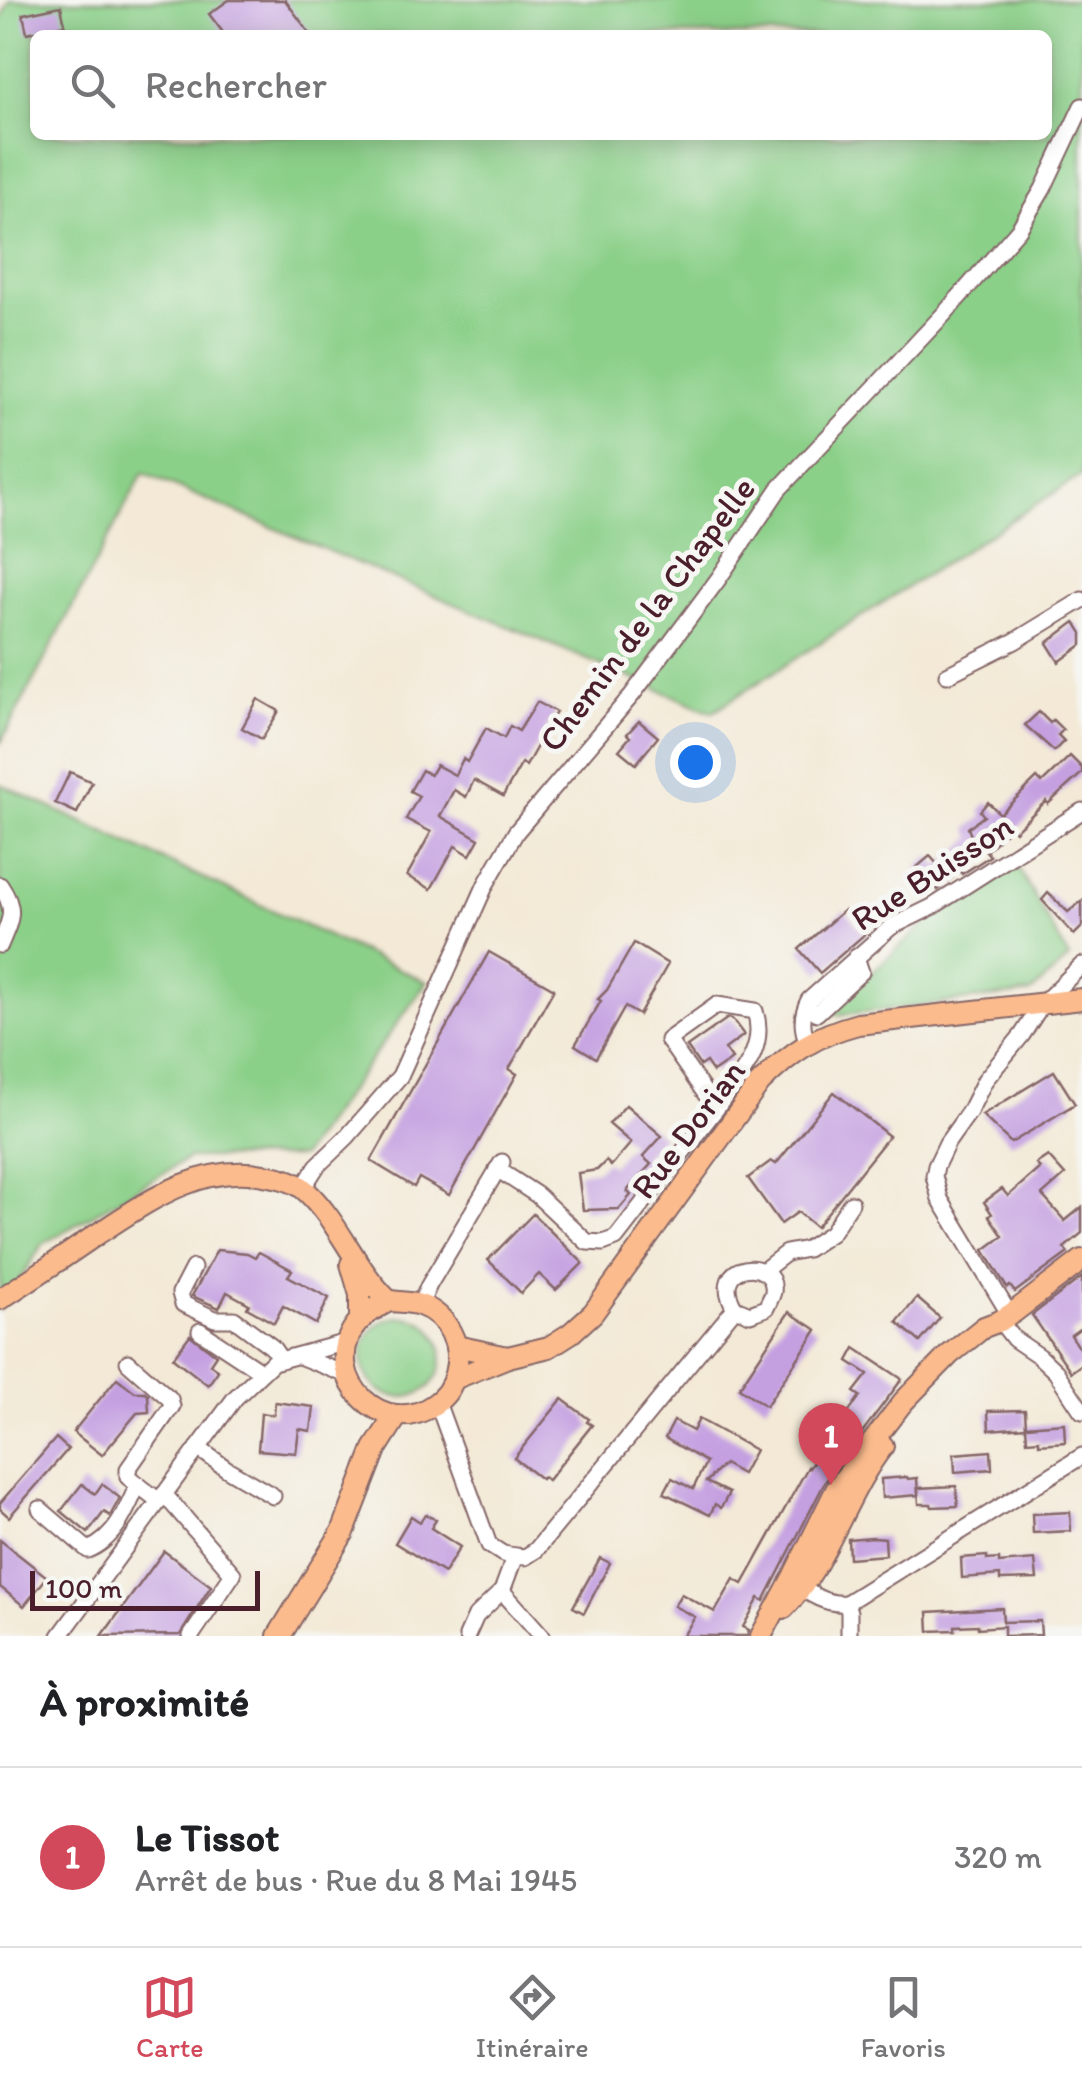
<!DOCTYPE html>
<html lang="fr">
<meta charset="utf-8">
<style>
body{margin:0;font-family:Itim,sans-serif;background:#f6f6f6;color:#202124}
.scale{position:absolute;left:30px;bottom:25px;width:230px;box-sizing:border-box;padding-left:10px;border:5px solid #4a1f2b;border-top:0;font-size:28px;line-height:35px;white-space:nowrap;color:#4a1f2b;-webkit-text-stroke:8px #f6f6f2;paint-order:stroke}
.you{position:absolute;left:695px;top:762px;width:35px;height:35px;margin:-25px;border:8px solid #fff;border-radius:50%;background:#1a73e8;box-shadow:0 0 0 15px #1a73e833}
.badge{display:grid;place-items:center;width:65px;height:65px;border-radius:50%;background:#d1495b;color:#fff;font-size:32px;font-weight:700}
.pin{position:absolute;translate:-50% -82px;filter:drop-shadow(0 2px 5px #0008)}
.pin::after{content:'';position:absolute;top:52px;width:35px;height:30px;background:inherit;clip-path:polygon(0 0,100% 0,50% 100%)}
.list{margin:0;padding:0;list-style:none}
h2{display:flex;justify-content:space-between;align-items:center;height:130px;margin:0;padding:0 40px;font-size:42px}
h2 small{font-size:32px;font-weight:400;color:#757577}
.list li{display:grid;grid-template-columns:65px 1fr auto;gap:30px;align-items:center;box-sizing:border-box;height:180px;padding:0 40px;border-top:2px solid #e0e0e0}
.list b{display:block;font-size:38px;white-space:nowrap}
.list p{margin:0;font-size:32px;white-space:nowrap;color:#757577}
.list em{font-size:32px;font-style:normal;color:#757577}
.icon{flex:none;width:55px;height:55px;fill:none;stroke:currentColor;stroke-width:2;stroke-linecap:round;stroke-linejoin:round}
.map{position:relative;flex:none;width:1082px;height:1636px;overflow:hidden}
.search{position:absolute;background:#fff;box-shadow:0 5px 25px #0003;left:30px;right:30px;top:30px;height:110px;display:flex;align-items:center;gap:25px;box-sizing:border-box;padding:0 35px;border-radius:15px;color:#757577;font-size:38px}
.sheet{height:310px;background:#fff}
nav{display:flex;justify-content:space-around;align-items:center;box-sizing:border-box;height:140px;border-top:2px solid #e0e0e0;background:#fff;font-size:28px;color:#757577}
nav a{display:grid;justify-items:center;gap:5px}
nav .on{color:#d1495b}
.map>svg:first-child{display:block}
</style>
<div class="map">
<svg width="1082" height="1636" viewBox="0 0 1082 1636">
<rect width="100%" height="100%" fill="#f6f6f2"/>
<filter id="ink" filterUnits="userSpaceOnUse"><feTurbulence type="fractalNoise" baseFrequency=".01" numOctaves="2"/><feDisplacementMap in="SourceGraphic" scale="20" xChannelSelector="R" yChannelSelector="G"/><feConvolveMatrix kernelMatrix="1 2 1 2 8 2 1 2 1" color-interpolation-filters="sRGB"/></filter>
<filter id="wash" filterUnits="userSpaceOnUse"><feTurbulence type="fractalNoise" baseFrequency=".0048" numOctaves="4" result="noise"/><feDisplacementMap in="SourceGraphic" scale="40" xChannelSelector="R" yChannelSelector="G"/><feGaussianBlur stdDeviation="2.25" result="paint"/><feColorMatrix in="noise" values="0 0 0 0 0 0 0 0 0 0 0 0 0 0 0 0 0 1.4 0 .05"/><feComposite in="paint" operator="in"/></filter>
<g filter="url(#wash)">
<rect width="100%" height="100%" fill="#f3e9d6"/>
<g fill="#8bd089" stroke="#6a785a" stroke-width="2.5" fill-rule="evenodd">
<path d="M10 0H1082V475L712 712 143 473 0 744V21ZM35 35H1047V135H35Z"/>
<polygon points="0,784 427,982 301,1157 189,1158 43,1244 0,1309"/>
<polygon points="1016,864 1069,958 1031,993 838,1015 833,1013 833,1006 936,915"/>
<circle cx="402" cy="1357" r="40"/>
</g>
<g id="blocks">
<g fill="#c5a0e1">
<polygon points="229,0 285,0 311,35 225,35 209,14"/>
<polygon points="61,6 65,25 27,33 23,14"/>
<polygon points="1075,622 1082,633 1082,645 1059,662 1047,643"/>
<polygon points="258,699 279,711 262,739 242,728"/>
<polygon points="537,702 556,712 526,766 522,763 503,796 474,780 466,797 454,790 440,816 479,839 470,855 455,846 431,889 407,876 431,832 406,819 419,796 410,791 422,770 430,775 436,765 455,775 463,759 467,762 486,728 504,738 510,726 519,731"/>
<polygon points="1039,712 1050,723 1053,720 1063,730 1058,735 1064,741 1054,751 1025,725"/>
<polygon points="639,721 658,737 636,764 619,750 630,737 627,734"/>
<polygon points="1070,756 1082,768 1082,773 1048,804 1046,801 1015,831 1011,827 986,851 990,856 962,874 960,871 938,890 917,867 930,856 939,866 972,838 968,828 984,816 980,811 988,802 1000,814 1037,778 1042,783"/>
<polygon points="70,772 92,782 77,813 55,803"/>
<polygon points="1048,893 1068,912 1082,901 1082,927 1074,935 1042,900"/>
<polygon points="844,910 865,934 820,973 799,949"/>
<polygon points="634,943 668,964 639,1015 625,1007 596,1058 575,1045 601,1001 598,999 607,990"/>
<polygon points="489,952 554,989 509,1069 517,1074 449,1195 419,1178 414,1187 371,1161"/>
<polygon points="728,1018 732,1019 744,1035 725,1049 732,1059 713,1072 706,1062 700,1066 687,1047"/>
<polygon points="1054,1071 1075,1104 1011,1143 982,1115"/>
<polygon points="834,1092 889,1136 816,1227 798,1212 781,1224 748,1178 771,1161 776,1164"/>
<polygon points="626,1105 662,1136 643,1157 651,1164 627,1191 631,1195 619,1209 583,1210 578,1173 597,1170 606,1161 611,1166 631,1143 609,1124"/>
<polygon points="1048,1156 1065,1175 1042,1195 1065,1221 1082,1207 1082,1233 1064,1248 1068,1253 1015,1292 1010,1286 1007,1288 984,1250 1003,1236 989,1216 992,1214 984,1202 1002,1189 1008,1196 1040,1168 1036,1164"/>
<polygon points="533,1214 583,1263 556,1290 539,1274 521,1293 488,1260"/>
<polygon points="217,1250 247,1253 255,1257 259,1252 292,1270 288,1276 329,1298 316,1324 283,1306 274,1323 247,1308 249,1304 227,1292 219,1308 192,1296"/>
<polygon points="1082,1277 1082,1327 1071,1335 1082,1352 1082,1364 1071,1372 1032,1315"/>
<polygon points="917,1298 940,1318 920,1342 897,1322"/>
<polygon points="789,1312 817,1330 766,1406 739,1388"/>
<polygon points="190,1335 216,1355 210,1364 218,1371 208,1385 173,1358"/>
<polygon points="855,1348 902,1379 825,1482 764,1601 759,1598 743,1627 749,1630 747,1636 683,1636 695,1617 674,1606 681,1594 715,1612 734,1579 743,1584 808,1467 809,1468 860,1396 854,1392 868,1374 848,1361"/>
<polygon points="117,1378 135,1392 145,1392 148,1395 149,1412 137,1413 102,1455 73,1432"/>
<polygon points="562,1399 589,1419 587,1422 592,1425 548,1480 543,1477 541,1479 514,1458"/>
<polygon points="275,1402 314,1407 311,1431 299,1429 296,1453 258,1450 261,1413 274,1415"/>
<polygon points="1025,1410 1026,1427 989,1430 988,1411"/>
<polygon points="699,1419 755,1450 742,1474 724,1464 706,1482 729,1493 721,1508 715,1504 710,1515 664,1493 672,1478 693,1489 706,1462 665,1438 674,1421 693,1431"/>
<polygon points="1064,1423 1065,1442 1039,1444 1039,1440 1027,1441 1026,1426"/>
<polygon points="56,1438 68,1449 9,1517 0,1509 0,1503"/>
<polygon points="991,1451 992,1469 955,1472 954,1454"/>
<polygon points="907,1477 908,1479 917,1478 918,1495 882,1498 881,1479"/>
<polygon points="82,1484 95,1494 102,1484 120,1498 110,1516 104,1512 88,1533 61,1511"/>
<polygon points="956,1486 958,1506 932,1507 931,1504 919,1504 918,1488"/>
<polygon points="1070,1512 1071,1531 1033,1533 1032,1514"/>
<polygon points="425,1514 436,1520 431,1528 460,1547 444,1573 395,1543 411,1516 420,1522"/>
<polygon points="874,1537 885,1538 886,1555 849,1558 848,1539"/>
<polygon points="0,1540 47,1577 24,1606 0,1587"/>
<polygon points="164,1551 211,1586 180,1635 102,1636"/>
<polygon points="987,1556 987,1560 999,1559 999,1563 1035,1560 1037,1579 1000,1580 1000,1575 962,1578 961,1558"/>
<polygon points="600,1558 610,1563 584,1613 573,1607"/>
<polygon points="1002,1608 1003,1622 1040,1621 1041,1635 1004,1636 1004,1626 978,1628 978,1625 955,1626 955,1630 929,1631 928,1612"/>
</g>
</g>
</g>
<g filter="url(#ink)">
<use href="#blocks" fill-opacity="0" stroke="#856667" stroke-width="2.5"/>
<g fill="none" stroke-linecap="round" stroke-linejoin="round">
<g stroke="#856667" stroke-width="19">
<g id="minor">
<polyline points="947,675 1015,641 1082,600"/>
<path d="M0 885C17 910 11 919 0 945"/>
<polyline points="817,1013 861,972 856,957"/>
<path d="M808 1043C801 1028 801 1015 809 1000L891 927 932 907 1082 811"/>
<path d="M497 1169 537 1195 587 1242 603 1243 616 1238 712 1114 716 1109C737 1078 768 1051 755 1011L717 1005 668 1040 716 1109"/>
<polyline points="303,1188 317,1166 347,1137 400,1076 486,884 516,832 632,695 719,578 779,489 945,313 1019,229 1043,189 1082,106"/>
<polyline points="193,1268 180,1293 183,1304 215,1319 234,1319 272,1347 281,1360"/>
<polyline points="763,1271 786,1253 807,1249 831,1233 851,1203"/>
<polyline points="420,1305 429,1285 502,1162"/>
<polyline points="1010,1315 940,1199 934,1176 936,1166 947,1143 969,1112 985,1080 1022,1035 1042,1004 1082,965"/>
<polyline points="1000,1321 1014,1339 1039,1356 1056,1372 1082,1411"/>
<polyline points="200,1331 262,1372"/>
<polyline points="299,1356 347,1375"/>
<polyline points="128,1362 170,1399 172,1406 128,1469 128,1477 159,1501"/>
<polyline points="437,1402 489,1545 503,1554 515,1556 502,1591 476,1616 467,1636"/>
<polyline points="198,1448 227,1469 273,1496"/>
<polyline points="164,1494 233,1574 191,1636"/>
<path d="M40 1509 88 1550C115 1539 127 1510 138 1484"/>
<path d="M515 1556 525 1557 536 1550 735 1308 750 1314 766 1308C767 1306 773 1294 773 1292 778 1256 706 1261 735 1308"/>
<path d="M796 1581C808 1595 828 1605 846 1603L849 1612V1636"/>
<polyline points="502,1591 542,1636"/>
<polyline points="846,1603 1082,1456"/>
<polyline points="60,1636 235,1398 273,1362 347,1342"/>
</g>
</g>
<g stroke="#856667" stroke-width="24">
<g id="major">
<polyline points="351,1264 360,1295 360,1319"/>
<path d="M0 1299C33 1278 64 1257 96 1235 147 1202 200 1163 264 1175 278 1177 296 1181 306 1191 340 1223 355 1269 389 1301"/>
<path d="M389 1301C399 1302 410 1302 420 1305 448 1315 463 1346 455 1374 452 1387 444 1398 433 1405 384 1440 322 1379 353 1329 362 1315 376 1308 389 1301Z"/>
<polyline points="456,1346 508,1357"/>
<path d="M454 1379 508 1357 549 1347 571 1333 593 1313 760 1083C791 1052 816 1035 858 1024L1082 999"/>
<path d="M784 1608C829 1562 844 1496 883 1446"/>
<polyline points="761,1636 793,1577 837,1488 903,1402 949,1355 984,1327 1000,1321 1014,1312 1082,1260"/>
</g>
</g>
<g stroke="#856667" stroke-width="26">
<polyline id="highway" points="279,1636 343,1532 375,1449 396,1416"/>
</g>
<use href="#minor" stroke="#fff" stroke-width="15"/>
<use href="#major" stroke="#fbbb8d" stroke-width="20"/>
<use href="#highway" stroke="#fbbb8d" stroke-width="22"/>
</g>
</g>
<g text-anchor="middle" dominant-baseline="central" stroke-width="10" stroke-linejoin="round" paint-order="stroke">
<g font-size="35" fill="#4a1f2b" stroke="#f6f6f2">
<text transform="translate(647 614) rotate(-53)">Chemin de la Chapelle</text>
<text transform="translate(932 872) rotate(-33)">Rue Buisson</text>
<text transform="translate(688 1129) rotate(-53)">Rue Dorian</text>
</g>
</g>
</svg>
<div class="scale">100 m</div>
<div class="you"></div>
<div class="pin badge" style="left:831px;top:1485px">1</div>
<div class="search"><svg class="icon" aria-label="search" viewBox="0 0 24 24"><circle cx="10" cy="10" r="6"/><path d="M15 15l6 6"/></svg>Rechercher</div>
</div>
<section class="sheet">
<h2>À proximité<small></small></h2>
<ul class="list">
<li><span class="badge">1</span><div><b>Le Tissot</b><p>Arrêt de bus · Rue du 8 Mai 1945</p></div><em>320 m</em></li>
</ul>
</section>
<nav>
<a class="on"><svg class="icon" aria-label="map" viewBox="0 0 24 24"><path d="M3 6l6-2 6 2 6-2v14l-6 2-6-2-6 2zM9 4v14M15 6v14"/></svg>Carte</a>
<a><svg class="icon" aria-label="directions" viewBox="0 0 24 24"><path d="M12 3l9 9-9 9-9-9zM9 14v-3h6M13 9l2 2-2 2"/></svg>Itinéraire</a>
<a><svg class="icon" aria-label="saved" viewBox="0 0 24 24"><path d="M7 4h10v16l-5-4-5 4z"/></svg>Favoris</a>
</nav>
